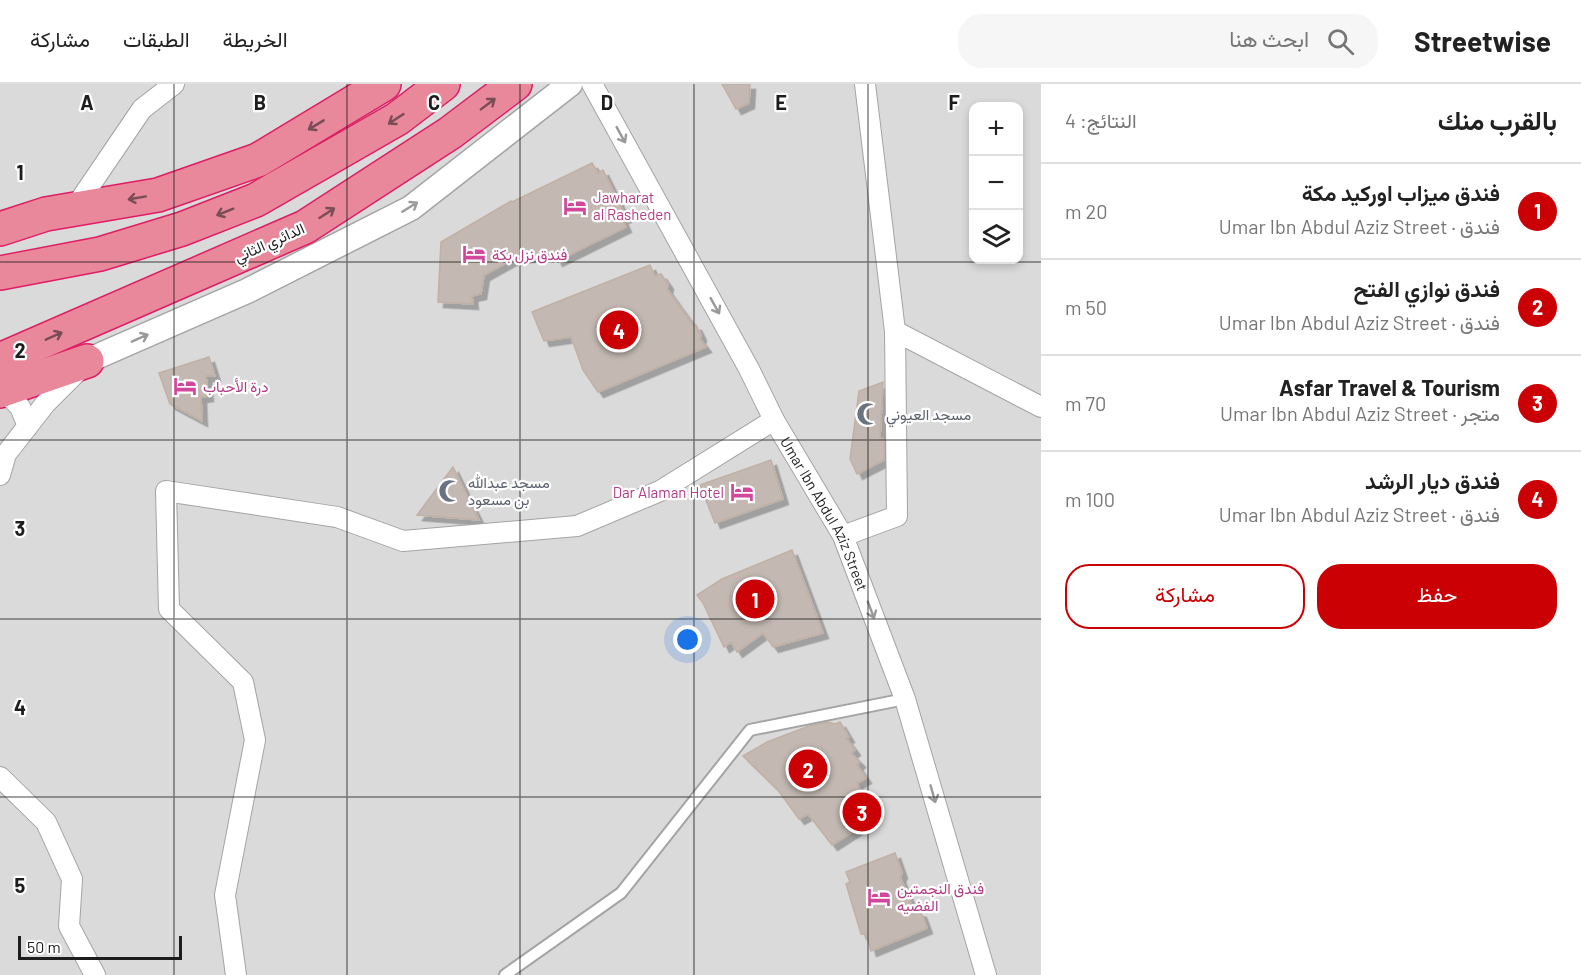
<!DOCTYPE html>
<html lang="ar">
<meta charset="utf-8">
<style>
body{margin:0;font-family:Barlow,Vazirmatn,sans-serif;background:#f6f6f6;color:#222;direction:rtl}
.controls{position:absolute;right:18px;top:18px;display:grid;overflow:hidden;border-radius:12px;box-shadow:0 3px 9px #0003}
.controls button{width:54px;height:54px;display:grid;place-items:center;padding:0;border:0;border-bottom:2px solid #e0e0e0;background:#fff;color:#222;font:30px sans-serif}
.scale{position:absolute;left:18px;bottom:15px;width:164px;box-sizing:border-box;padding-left:6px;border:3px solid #1d1d1d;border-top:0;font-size:16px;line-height:21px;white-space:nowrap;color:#1d1d1d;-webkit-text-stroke:4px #fff;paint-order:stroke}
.you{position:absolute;left:688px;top:556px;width:21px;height:21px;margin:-15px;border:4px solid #fff;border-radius:50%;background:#1a73e8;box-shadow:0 0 0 9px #1a73e833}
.badge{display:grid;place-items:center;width:39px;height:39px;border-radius:50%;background:#ca0005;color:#fff;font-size:20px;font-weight:700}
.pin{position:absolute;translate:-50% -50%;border:3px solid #fff;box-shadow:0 2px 6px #0006}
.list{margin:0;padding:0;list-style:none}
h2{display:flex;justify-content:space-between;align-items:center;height:78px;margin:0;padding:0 24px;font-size:26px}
h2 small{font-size:20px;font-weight:400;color:#767676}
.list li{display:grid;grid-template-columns:39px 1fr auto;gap:18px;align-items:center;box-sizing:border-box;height:96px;padding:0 24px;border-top:2px solid #e0e0e0}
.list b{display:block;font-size:22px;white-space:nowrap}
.list p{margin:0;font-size:20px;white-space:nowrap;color:#767676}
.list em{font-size:20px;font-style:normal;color:#767676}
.actions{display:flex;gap:12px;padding:18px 24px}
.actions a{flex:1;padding:14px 0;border:2px solid #ca0005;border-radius:24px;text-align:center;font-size:21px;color:#ca0005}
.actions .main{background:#ca0005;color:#fff}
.icon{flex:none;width:33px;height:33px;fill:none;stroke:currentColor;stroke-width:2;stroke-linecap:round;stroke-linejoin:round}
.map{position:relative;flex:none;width:1041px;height:891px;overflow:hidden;direction:ltr}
header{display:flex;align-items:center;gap:36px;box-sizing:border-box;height:84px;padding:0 30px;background:#fff;border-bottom:2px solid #e0e0e0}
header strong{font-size:28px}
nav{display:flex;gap:33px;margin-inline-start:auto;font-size:21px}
.search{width:420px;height:54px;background:#f6f6f6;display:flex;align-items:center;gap:15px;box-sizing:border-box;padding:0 21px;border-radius:24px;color:#767676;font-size:22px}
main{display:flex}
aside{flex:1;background:#fff}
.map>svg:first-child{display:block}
</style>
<header>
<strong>Streetwise</strong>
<div class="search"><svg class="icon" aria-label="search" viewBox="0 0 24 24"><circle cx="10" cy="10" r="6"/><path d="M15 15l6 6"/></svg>ابحث هنا</div>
<nav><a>الخريطة</a><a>الطبقات</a><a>مشاركة</a></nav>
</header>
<main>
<aside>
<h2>بالقرب منك<small>النتائج: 4</small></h2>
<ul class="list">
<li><span class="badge">1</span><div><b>فندق ميزاب اوركيد مكة</b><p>فندق · Umar Ibn Abdul Aziz Street</p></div><em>20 m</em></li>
<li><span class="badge">2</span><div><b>فندق نوازي الفتح</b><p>فندق · Umar Ibn Abdul Aziz Street</p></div><em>50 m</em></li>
<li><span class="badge">3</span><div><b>Asfar Travel &amp; Tourism</b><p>متجر · Umar Ibn Abdul Aziz Street</p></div><em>70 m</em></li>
<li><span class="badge">4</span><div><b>فندق ديار الرشد</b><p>فندق · Umar Ibn Abdul Aziz Street</p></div><em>100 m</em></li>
</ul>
<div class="actions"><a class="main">حفظ</a><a>مشاركة</a></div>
</aside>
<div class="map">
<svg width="1041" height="891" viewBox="0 0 1041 891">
<defs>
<filter id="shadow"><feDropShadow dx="5.5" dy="5.5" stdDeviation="0" flood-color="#0004"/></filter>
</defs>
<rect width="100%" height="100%" fill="#efeae2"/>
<path fill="#dbdada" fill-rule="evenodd" d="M0 0H1041V891H0ZM974 22H1018V176H974Z"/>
<g fill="#c3b9b2" stroke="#c1b0a4" stroke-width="1.5" filter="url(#shadow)">
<polygon points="722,0 750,0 749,19 736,25"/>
<polygon points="592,79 598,89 603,86 626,133 622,134 626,143 557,177 553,168 511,176 484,191 481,210 472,212 473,220 438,218 441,158 511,117 512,118"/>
<polygon points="650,181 655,192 661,190 668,200 667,205 693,241 696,241 701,251 700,255 706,263 598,308 583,286 571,253 544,257 532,228"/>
<polygon points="209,273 215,292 206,292 208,312 201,313 202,337 170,320 159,289"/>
<polygon points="883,298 880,353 884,356 884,376 857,390 850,375 859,307"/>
<polygon points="771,376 783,415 715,439 700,401"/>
<polygon points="453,383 479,436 417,431"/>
<polygon points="792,466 823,549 773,563 763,549 737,568 731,558 724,563 703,519 697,511 722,495"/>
<polygon points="828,638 835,640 840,638 849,653 846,654 855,666 851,669 860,678 857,681 866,694 857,699 871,736 832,761 808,730 799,735 778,706 743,672 767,658 809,642"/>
<polygon points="895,769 902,789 900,793 914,826 921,828 927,844 871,867 866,850 861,850 846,800 850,798 846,788"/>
</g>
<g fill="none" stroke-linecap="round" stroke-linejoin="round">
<g stroke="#a4a4a4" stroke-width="14">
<polyline id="service" points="505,891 621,809 750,646 905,615"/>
</g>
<g stroke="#a4a4a4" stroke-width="22">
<g id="minor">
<path id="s1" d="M592 0 749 285 774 336 843 452 905 615 986 891"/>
<polyline points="74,125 142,25 174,0"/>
<polyline points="895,247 1041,323"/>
<polyline points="3,306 20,323 28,342"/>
<polyline points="0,391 6,370 45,320 79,286"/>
<polyline points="843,452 897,432 895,247 865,0"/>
<polyline points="0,693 46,738 72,795 69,842 95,891"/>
<polyline points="236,891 225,811 255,656 243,598 169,525 166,407 337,433 403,457 577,442 660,407 774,336"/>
</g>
</g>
<g stroke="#a4a4a4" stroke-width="27">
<polyline id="tertiary" points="87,277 247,207 411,124 570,0"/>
</g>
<g stroke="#dd1e64" stroke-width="36">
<g id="motorway">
<polyline points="0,145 46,130 158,111 258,76 384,0"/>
<polyline points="0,189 100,170 182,145 256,116 397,35 443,0"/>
<polyline points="0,276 305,143 450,49 515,0"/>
<polyline points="0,307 87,277"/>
</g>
</g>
<use href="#service" stroke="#fff" stroke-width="10"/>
<use href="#minor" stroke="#fff" stroke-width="20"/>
<use href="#tertiary" stroke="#fff" stroke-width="24"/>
<use href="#motorway" stroke="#e9879b" stroke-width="33"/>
</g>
<defs><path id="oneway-shaft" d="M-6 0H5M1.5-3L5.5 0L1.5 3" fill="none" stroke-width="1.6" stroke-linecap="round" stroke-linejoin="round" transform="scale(1.5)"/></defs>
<g stroke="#794d56">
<use href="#oneway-shaft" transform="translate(488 20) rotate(-37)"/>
<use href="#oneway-shaft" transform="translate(396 35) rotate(147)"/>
<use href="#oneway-shaft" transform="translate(316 41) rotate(149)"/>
<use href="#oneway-shaft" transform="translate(137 114) rotate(170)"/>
<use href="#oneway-shaft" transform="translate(225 128) rotate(158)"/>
<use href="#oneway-shaft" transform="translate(327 129) rotate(-33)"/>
<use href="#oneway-shaft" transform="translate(54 252) rotate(-24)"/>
</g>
<g stroke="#999">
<use href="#oneway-shaft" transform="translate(621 51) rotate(61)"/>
<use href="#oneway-shaft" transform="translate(410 123) rotate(-32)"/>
<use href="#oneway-shaft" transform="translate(715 222) rotate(61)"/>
<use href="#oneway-shaft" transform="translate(140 254) rotate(-24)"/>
<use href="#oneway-shaft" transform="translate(871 526) rotate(69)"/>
<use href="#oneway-shaft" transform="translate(933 710) rotate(74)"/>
</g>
<path fill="none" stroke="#1d1d1d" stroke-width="1.5" stroke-opacity="0.55" d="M174 0V891M347 0V891M520 0V891M694 0V891M868 0V891M0 178H1041M0 356H1041M0 535H1041M0 713H1041"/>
<defs>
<g id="hotel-bare" transform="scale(1.8)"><path d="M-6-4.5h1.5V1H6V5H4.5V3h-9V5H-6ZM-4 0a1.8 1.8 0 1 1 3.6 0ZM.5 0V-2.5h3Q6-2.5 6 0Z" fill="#d1479c" stroke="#fff" stroke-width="2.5" paint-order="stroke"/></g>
<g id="mosque-bare" transform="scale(1.8)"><path d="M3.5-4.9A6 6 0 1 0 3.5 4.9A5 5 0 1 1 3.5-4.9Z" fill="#6b7280" stroke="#fff" stroke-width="2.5" paint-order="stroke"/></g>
</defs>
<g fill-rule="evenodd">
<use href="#hotel-bare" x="575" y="122"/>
<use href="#hotel-bare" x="474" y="170"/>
<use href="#hotel-bare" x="185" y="302"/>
<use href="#mosque-bare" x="868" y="330"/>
<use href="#mosque-bare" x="450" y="407"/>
<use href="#hotel-bare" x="742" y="408"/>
<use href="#hotel-bare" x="879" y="813"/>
</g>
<g text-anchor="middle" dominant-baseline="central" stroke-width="4.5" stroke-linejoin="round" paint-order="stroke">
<g font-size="15" fill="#b23c85" stroke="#fff" text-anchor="start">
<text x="593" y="113">Jawharat<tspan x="593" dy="17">al Rasheden</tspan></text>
<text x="492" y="170">فندق نزل بكة</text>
<text x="203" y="302">درة الأحباب</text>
<text x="724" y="408" text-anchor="end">Dar Alaman Hotel</text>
<text x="897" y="804">فندق النجمتين<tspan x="897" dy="17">الفضيه</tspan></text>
</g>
<g font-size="15" fill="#1d1d1d" stroke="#fff">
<text transform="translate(269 158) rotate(-24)">الدائري الثاني</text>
<text stroke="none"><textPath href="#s1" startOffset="489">Umar Ibn Abdul Aziz Street</textPath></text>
</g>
<g font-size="15" fill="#5b616d" stroke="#fff" text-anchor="start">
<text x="886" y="330">مسجد العيوني</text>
<text x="468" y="398">مسجد عبدالله<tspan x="468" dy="17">بن مسعود</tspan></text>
</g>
</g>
<g font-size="20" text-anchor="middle" font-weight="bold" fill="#1d1d1d" stroke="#fff" stroke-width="4.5" stroke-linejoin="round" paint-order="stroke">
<text x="87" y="26">A</text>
<text x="260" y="26">B</text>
<text x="434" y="26">C</text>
<text x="607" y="26">D</text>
<text x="781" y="26">E</text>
<text x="954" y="26">F</text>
<text x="20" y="96">1</text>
<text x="20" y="274">2</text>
<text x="20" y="452">3</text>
<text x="20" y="631">4</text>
<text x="20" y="809">5</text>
</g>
</svg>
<div class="controls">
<button>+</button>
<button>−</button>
<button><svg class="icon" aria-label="layers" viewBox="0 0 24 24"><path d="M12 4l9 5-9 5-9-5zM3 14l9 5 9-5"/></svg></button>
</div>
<div class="scale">50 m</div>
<div class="you"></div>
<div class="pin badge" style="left:755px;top:515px">1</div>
<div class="pin badge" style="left:808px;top:685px">2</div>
<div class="pin badge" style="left:862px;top:728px">3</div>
<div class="pin badge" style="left:619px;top:246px">4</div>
</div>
</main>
